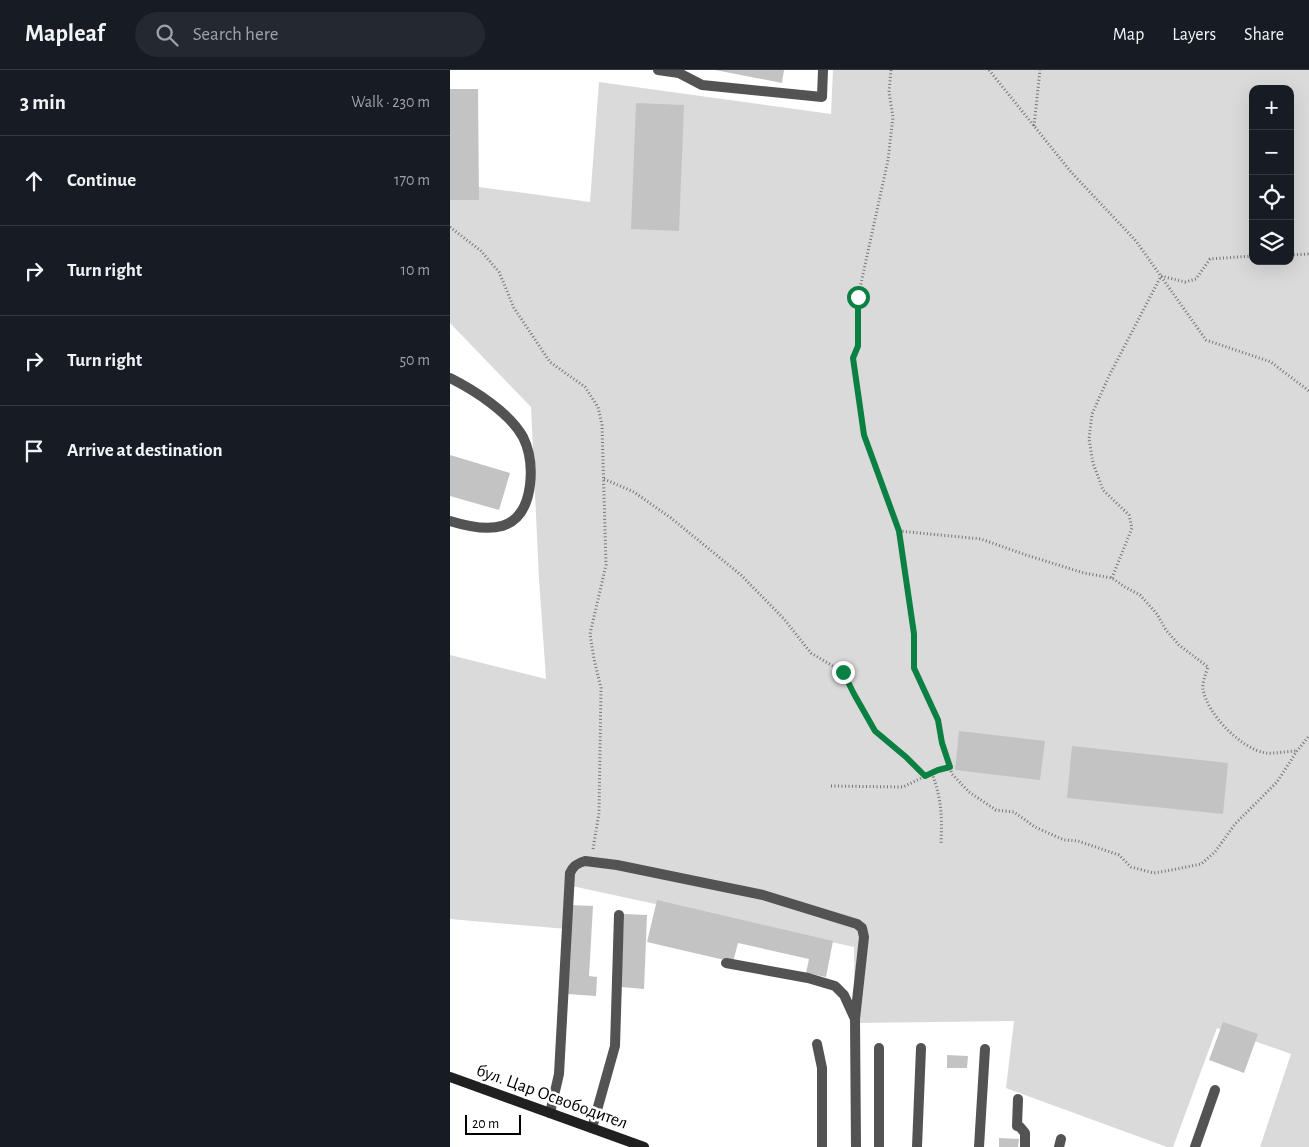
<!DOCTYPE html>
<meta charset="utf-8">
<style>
body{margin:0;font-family:"Alegreya Sans",sans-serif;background:#242831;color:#f1f3f6}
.controls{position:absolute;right:15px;top:15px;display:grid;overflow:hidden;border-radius:10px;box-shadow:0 5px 20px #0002}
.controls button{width:45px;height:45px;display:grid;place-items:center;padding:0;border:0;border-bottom:1px solid #363941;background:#171b24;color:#f1f3f6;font:25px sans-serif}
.scale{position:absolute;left:15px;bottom:12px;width:56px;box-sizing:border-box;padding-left:5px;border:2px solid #000;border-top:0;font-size:14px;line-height:18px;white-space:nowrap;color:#000;-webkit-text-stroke:4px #fff;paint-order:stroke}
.stop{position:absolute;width:15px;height:15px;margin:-11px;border:4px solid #0b8043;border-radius:50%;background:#fff}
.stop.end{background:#0b8043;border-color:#fff;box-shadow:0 1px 5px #0008}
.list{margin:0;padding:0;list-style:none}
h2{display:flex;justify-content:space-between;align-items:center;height:65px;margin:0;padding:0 20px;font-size:21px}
h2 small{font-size:16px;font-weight:400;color:#9ea1a6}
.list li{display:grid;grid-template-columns:32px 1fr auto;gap:15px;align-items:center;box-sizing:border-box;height:90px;padding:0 20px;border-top:1px solid #363941}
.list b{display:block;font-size:19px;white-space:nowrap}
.list em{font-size:16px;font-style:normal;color:#9ea1a6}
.icon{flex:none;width:28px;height:28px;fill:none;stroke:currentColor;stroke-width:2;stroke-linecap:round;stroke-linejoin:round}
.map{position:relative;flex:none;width:859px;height:1077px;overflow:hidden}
header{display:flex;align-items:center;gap:30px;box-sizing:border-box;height:70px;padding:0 25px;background:#171b24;border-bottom:1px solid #363941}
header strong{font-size:24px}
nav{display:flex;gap:28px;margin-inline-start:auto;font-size:18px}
.search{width:350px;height:45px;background:#242831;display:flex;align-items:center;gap:12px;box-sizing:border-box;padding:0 18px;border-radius:28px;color:#9ea1a6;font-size:19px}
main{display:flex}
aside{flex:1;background:#171b24}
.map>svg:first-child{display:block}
</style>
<header>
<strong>Mapleaf</strong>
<div class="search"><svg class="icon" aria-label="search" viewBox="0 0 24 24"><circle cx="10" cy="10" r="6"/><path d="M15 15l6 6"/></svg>Search here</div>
<nav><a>Map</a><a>Layers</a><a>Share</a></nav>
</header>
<main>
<aside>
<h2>3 min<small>Walk · 230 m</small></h2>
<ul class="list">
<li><svg class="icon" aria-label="ahead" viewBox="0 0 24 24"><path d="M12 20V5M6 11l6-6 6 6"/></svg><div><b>Continue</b></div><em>170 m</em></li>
<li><svg class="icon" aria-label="right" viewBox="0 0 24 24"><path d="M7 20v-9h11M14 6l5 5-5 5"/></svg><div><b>Turn right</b></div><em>10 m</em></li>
<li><svg class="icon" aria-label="right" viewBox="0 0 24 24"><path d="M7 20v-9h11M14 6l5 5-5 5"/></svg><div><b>Turn right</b></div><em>50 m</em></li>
<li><svg class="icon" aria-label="arrive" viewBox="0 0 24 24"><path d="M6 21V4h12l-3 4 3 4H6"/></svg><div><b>Arrive at destination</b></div></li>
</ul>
</aside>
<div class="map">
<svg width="859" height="1077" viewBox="0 0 859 1077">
<rect width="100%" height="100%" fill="#fff"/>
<path fill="#dadada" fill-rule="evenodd" d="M383 0H859V1077H810L841 984 767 958 723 1077H717L556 1018 564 951 405 953 404 877 122 816 117 859 0 849V585L96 609 89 509 81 337 0 253V113L140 132 149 12 381 44ZM803 19H840V191H803Z"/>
<g fill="#c3c3c3">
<polygon points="265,0 334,0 332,13"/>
<polygon points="0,19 28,19 29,130 0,130"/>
<polygon points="186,33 234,35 229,161 181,159"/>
<polygon points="0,385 60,403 49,440 0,426"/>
<polygon points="509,661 595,671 590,710 505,700"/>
<polygon points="622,676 778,693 773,744 617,728"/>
<polygon points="207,830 383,871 376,907 356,903 359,889 288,873 283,892 197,872"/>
<polygon points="121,835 143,836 139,906 147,907 146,926 117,924"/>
<polygon points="174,844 197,845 194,919 171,917"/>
<polygon points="773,952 808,964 794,1003 759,990"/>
<polygon points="497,985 518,986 517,998 497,998"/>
<polygon points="549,1068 569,1069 568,1077 549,1077"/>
</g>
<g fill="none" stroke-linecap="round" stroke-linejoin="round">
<g stroke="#757575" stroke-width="3" stroke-dasharray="1 2.5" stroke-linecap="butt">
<polyline points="441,0 439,22 443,47 438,90 408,227 408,276 403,288 414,365 449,461 464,565 464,598 488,650 492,673 502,704 519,722 546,740 564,742 585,757 614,770 628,771 669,785 681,797 704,803 727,799 751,794 765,782 785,754 827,712 847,681 859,666"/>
<polyline points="539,0 621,102 686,171 756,270 821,292 859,321"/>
<polyline points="584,56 590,0"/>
<polyline points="0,157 31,181 49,202 64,238 100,292 135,317 148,337 152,355 156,495 140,564 144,589 151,618 149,743 143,779"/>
<polyline points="840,185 859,184"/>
<polyline points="154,409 184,422 221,448 291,505 334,549 361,583 393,602 404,624 425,661 456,687 475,706"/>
<path d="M449 461 531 469 576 485 634 503 662 508 675 517 690 525 707 544 716 560 729 575 758 597C756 603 752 613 753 619 757 644 791 679 816 683 825 684 837 681 847 681"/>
<polyline points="662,508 682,458 679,445 653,420 643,393 639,369 642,344 659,306 711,206 735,212 746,209 760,189 803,186"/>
<path d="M482 703C492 732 492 744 491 775"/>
<polyline points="381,716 453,717 488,700 500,697"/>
</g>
<g stroke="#535353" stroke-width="10">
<polyline points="208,0 229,3 252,15 372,27 373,0"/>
<path d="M0 308C24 320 60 343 73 367 81 383 82 398 80 415 74 464 39 463 0 451"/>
<polyline points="276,893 358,908 385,916 394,925 405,949"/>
<polyline points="367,974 372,998 372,1077"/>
<polyline points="429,978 429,1077"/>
<polyline points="568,1029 567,1056 570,1057 575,1063 575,1077"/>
<path d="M100 1043 109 1004 120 803C123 796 127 793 135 791L167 795 313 825 407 854 412 858 414 867 405 949 406 1077"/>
<polyline points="142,1058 165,976 169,845"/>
<polyline points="467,1077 471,978"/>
<polyline points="529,1077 535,979"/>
<polyline points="609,1077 611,1069"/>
<polyline points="745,1077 765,1020"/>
</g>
<polyline stroke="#202020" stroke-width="10" points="0,1007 194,1077"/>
</g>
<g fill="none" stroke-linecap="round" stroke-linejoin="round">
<polyline stroke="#0b8043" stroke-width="6" points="393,602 404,624 425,661 456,687 475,706 488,700 500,697 492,673 488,650 464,598 464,564 449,461 414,365 403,288 408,276 408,227"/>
</g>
<g text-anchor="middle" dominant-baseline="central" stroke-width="5" stroke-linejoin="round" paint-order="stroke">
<g font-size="18" fill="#000" stroke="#fff">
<text transform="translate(102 1027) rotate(20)">бул. Цар Освободител</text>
</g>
</g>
</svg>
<div class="controls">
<button>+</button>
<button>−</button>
<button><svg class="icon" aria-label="locate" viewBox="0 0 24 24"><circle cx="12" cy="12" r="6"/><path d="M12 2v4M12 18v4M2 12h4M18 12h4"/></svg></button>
<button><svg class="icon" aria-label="layers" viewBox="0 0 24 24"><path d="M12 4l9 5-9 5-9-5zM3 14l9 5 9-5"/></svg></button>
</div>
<div class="scale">20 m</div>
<div class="stop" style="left:408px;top:227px"></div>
<div class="stop end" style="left:393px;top:602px"></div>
</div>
</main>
